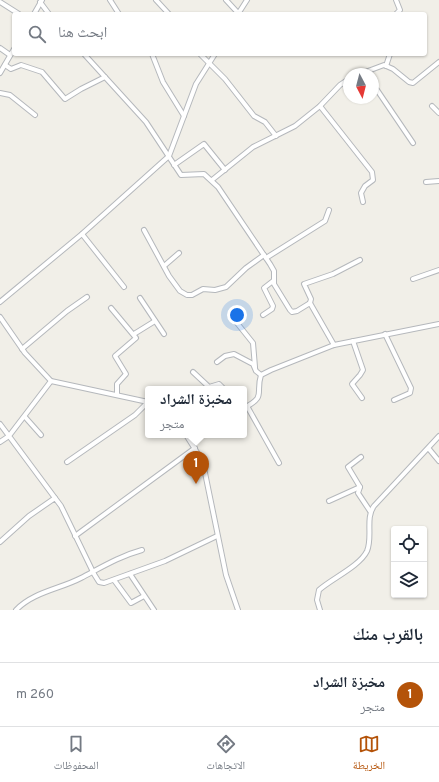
<!DOCTYPE html>
<html lang="ar">
<meta charset="utf-8">
<style>
body{margin:0;font-family:Overpass,"Noto Naskh Arabic",sans-serif;background:#f6f6f7;color:#1f2937;direction:rtl}
.controls{position:absolute;right:12px;bottom:12px;display:grid;overflow:hidden;border-radius:4px;box-shadow:0 1px 3px #0004}
.controls button{width:36px;height:36px;display:grid;place-items:center;padding:0;border:0;border-bottom:1px solid #e0e1e3;background:#fff;color:#1f2937;font:20px sans-serif}
.compass{position:absolute;left:343px;top:68px;width:36px;height:36px;border-radius:50%;background:#fff;box-shadow:0 1px 3px #0004;rotate:173deg}
.you{position:absolute;left:237px;top:315px;width:14px;height:14px;margin:-10px;border:3px solid #fff;border-radius:50%;background:#1a73e8;box-shadow:0 0 0 6px #1a73e833}
.badge{display:grid;place-items:center;width:26px;height:26px;border-radius:50%;background:#b45309;color:#fff;font-size:13px;font-weight:700}
.pin{position:absolute;translate:-50% -33px;filter:drop-shadow(0 1px 2px #0008)}
.pin::after{content:'';position:absolute;top:21px;width:14px;height:12px;background:inherit;clip-path:polygon(0 0,100% 0,50% 100%)}
.popup{position:absolute;left:145px;top:386px;width:102px;height:52px;box-sizing:border-box;display:grid;place-content:center;border-radius:4px;background:#fff;filter:drop-shadow(0 1px 3px #0005);font-size:13px;white-space:nowrap;color:#747a83}
.popup b{font-size:15px;color:#1f2937}
.popup::after{content:'';position:absolute;left:50%;top:100%;margin-left:-8px;border:8px solid transparent;border-top-color:#fff}
.list{margin:0;padding:0;list-style:none}
h2{display:flex;justify-content:space-between;align-items:center;height:52px;margin:0;padding:0 16px;font-size:17px}
h2 small{font-size:13px;font-weight:400;color:#747a83}
.list li{display:grid;grid-template-columns:26px 1fr auto;gap:12px;align-items:center;box-sizing:border-box;height:64px;padding:0 16px;border-top:1px solid #e0e1e3}
.list b{display:block;font-size:15px;white-space:nowrap}
.list p{margin:0;font-size:13px;white-space:nowrap;color:#747a83}
.list em{font-size:13px;font-style:normal;color:#747a83}
.icon{flex:none;width:22px;height:22px;fill:none;stroke:currentColor;stroke-width:2;stroke-linecap:round;stroke-linejoin:round}
.map{position:relative;flex:none;width:439px;height:610px;overflow:hidden;direction:ltr}
.search{position:absolute;background:#fff;box-shadow:0 1px 3px #0004;left:12px;right:12px;top:12px;height:44px;display:flex;align-items:center;gap:10px;box-sizing:border-box;padding:0 14px;border-radius:4px;color:#747a83;font-size:15px}
.sheet{height:116px;background:#fff}
nav{display:flex;justify-content:space-around;align-items:center;box-sizing:border-box;height:56px;border-top:1px solid #e0e1e3;background:#fff;font-size:11px;color:#747a83}
nav a{display:grid;justify-items:center;gap:2px}
nav .on{color:#b45309}
.map>svg:first-child{display:block}
</style>
<div class="map">
<svg width="439" height="610" viewBox="0 0 439 610">
<rect width="100%" height="100%" fill="#f1efe8"/>
<g fill="none" stroke-linecap="round" stroke-linejoin="round">
<g stroke="#b5b8bc" stroke-width="6">
<g id="street">
<polyline points="110,0 119,14"/>
<polyline points="156,0 169,14"/>
<polyline points="226,0 239,14"/>
<polyline points="396,0 400,10 396,14"/>
<polyline points="0,2 19,14"/>
<polyline points="40,2 49,14"/>
<polyline points="34,14 42,0"/>
<polyline points="238,14 247,0"/>
<polyline points="0,48 10,55"/>
<polyline points="84,54 146,122 181,175 204,174 218,187 270,264 274,271 274,284 290,310 292,312 297,311 310,303 334,345"/>
<polyline points="152,54 163,82 184,116"/>
<polyline points="200,54 225,79 254,116 265,122 276,136"/>
<polyline points="5,65 11,69 21,65 42,72 65,99 81,89 105,77"/>
<polyline points="386,66 390,54"/>
<polyline points="0,73 14,49"/>
<polyline points="360,74 384,65 393,69 409,82 413,83 439,62"/>
<polyline points="373,84 413,143"/>
<polyline points="0,93 10,95 35,115"/>
<polyline points="320,106 372,172 373,180 365,186 361,193 363,202"/>
<polyline points="432,106 439,113"/>
<polyline points="174,165 204,144 225,170"/>
<polyline points="212,180 253,147 295,126 320,106 340,85 349,79"/>
<polyline points="426,182 439,181"/>
<polyline points="144,230 169,276 180,291 187,295 192,295 203,289 215,290 226,287 246,268 264,255"/>
<polyline points="82,234 124,287"/>
<polyline points="266,258 325,221 329,210"/>
<polyline points="164,266 179,253"/>
<polyline points="413,279 439,270"/>
<polyline points="140,298 164,334"/>
<polyline points="0,302 82,234 169,156 196,84 215,54"/>
<polyline points="310,303 311,299 304,284 333,274 360,260"/>
<polyline points="111,308 136,338 115,356 126,374 117,384 117,394"/>
<polyline points="263,315 272,309 273,306 264,288 273,281"/>
<polyline points="0,317 25,353 51,381 148,402"/>
<polyline points="237,323 253,343 255,367"/>
<polyline points="134,334 155,321"/>
<polyline points="385,334 411,388 410,393 394,400"/>
<polyline points="353,341 363,370 360,375 352,384 362,398"/>
<polyline points="22,349 67,311 87,297"/>
<polyline points="217,362 225,356 234,354 253,364 256,371 261,375"/>
<polyline points="193,372 209,387 219,384 224,389"/>
<polyline points="51,381 9,436 55,498"/>
<polyline points="247,406 279,463"/>
<path d="M244 408C267 396 255 394 261 375L271 370 334 345 439 324"/>
<polyline points="25,417 41,435"/>
<polyline points="0,424 9,436 0,442"/>
<polyline points="186,435 200,457 204,468 226,575 238,610"/>
<polyline points="429,449 439,461"/>
<polyline points="361,457 348,467 360,487 358,493 370,511"/>
<polyline points="67,462 135,415 148,402"/>
<polyline points="329,501 360,487"/>
<polyline points="75,536 195,448"/>
<polyline points="0,542 29,516 55,498 61,506 94,574 99,582 104,583 165,561 217,536"/>
<polyline points="130,574 154,610"/>
<polyline points="114,580 131,603 144,596"/>
<path d="M16 610C33 592 60 589 81 578 102 567 120 556 142 550"/>
<path d="M320 610 317 600 319 590C331 579 360 566 367 551 373 537 365 518 374 506L439 436"/>
</g>
</g>
<use href="#street" stroke="#fff" stroke-width="4"/>
</g>
</svg>
<div class="controls">
<button><svg class="icon" aria-label="locate" viewBox="0 0 24 24"><circle cx="12" cy="12" r="6"/><path d="M12 2v4M12 18v4M2 12h4M18 12h4"/></svg></button>
<button><svg class="icon" aria-label="layers" viewBox="0 0 24 24"><path d="M12 4l9 5-9 5-9-5zM3 14l9 5 9-5"/></svg></button>
</div>
<svg class="compass" viewBox="-18 -18 36 36"><path d="M0-13l5 13h-10z" fill="#e53935"/><path d="M0 13l5-13h-10z" fill="#747a83"/></svg>
<div class="you"></div>
<div class="pin badge" style="left:196px;top:484px">1</div>
<div class="popup"><b>مخبزة الشراد</b>متجر</div>
<div class="search"><svg class="icon" aria-label="search" viewBox="0 0 24 24"><circle cx="10" cy="10" r="6"/><path d="M15 15l6 6"/></svg>ابحث هنا</div>
</div>
<section class="sheet">
<h2>بالقرب منك<small></small></h2>
<ul class="list">
<li><span class="badge">1</span><div><b>مخبزة الشراد</b><p>متجر</p></div><em>260 m</em></li>
</ul>
</section>
<nav>
<a class="on"><svg class="icon" aria-label="map" viewBox="0 0 24 24"><path d="M3 6l6-2 6 2 6-2v14l-6 2-6-2-6 2zM9 4v14M15 6v14"/></svg>الخريطة</a>
<a><svg class="icon" aria-label="directions" viewBox="0 0 24 24"><path d="M12 3l9 9-9 9-9-9zM9 14v-3h6M13 9l2 2-2 2"/></svg>الاتجاهات</a>
<a><svg class="icon" aria-label="saved" viewBox="0 0 24 24"><path d="M7 4h10v16l-5-4-5 4z"/></svg>المحفوظات</a>
</nav>
